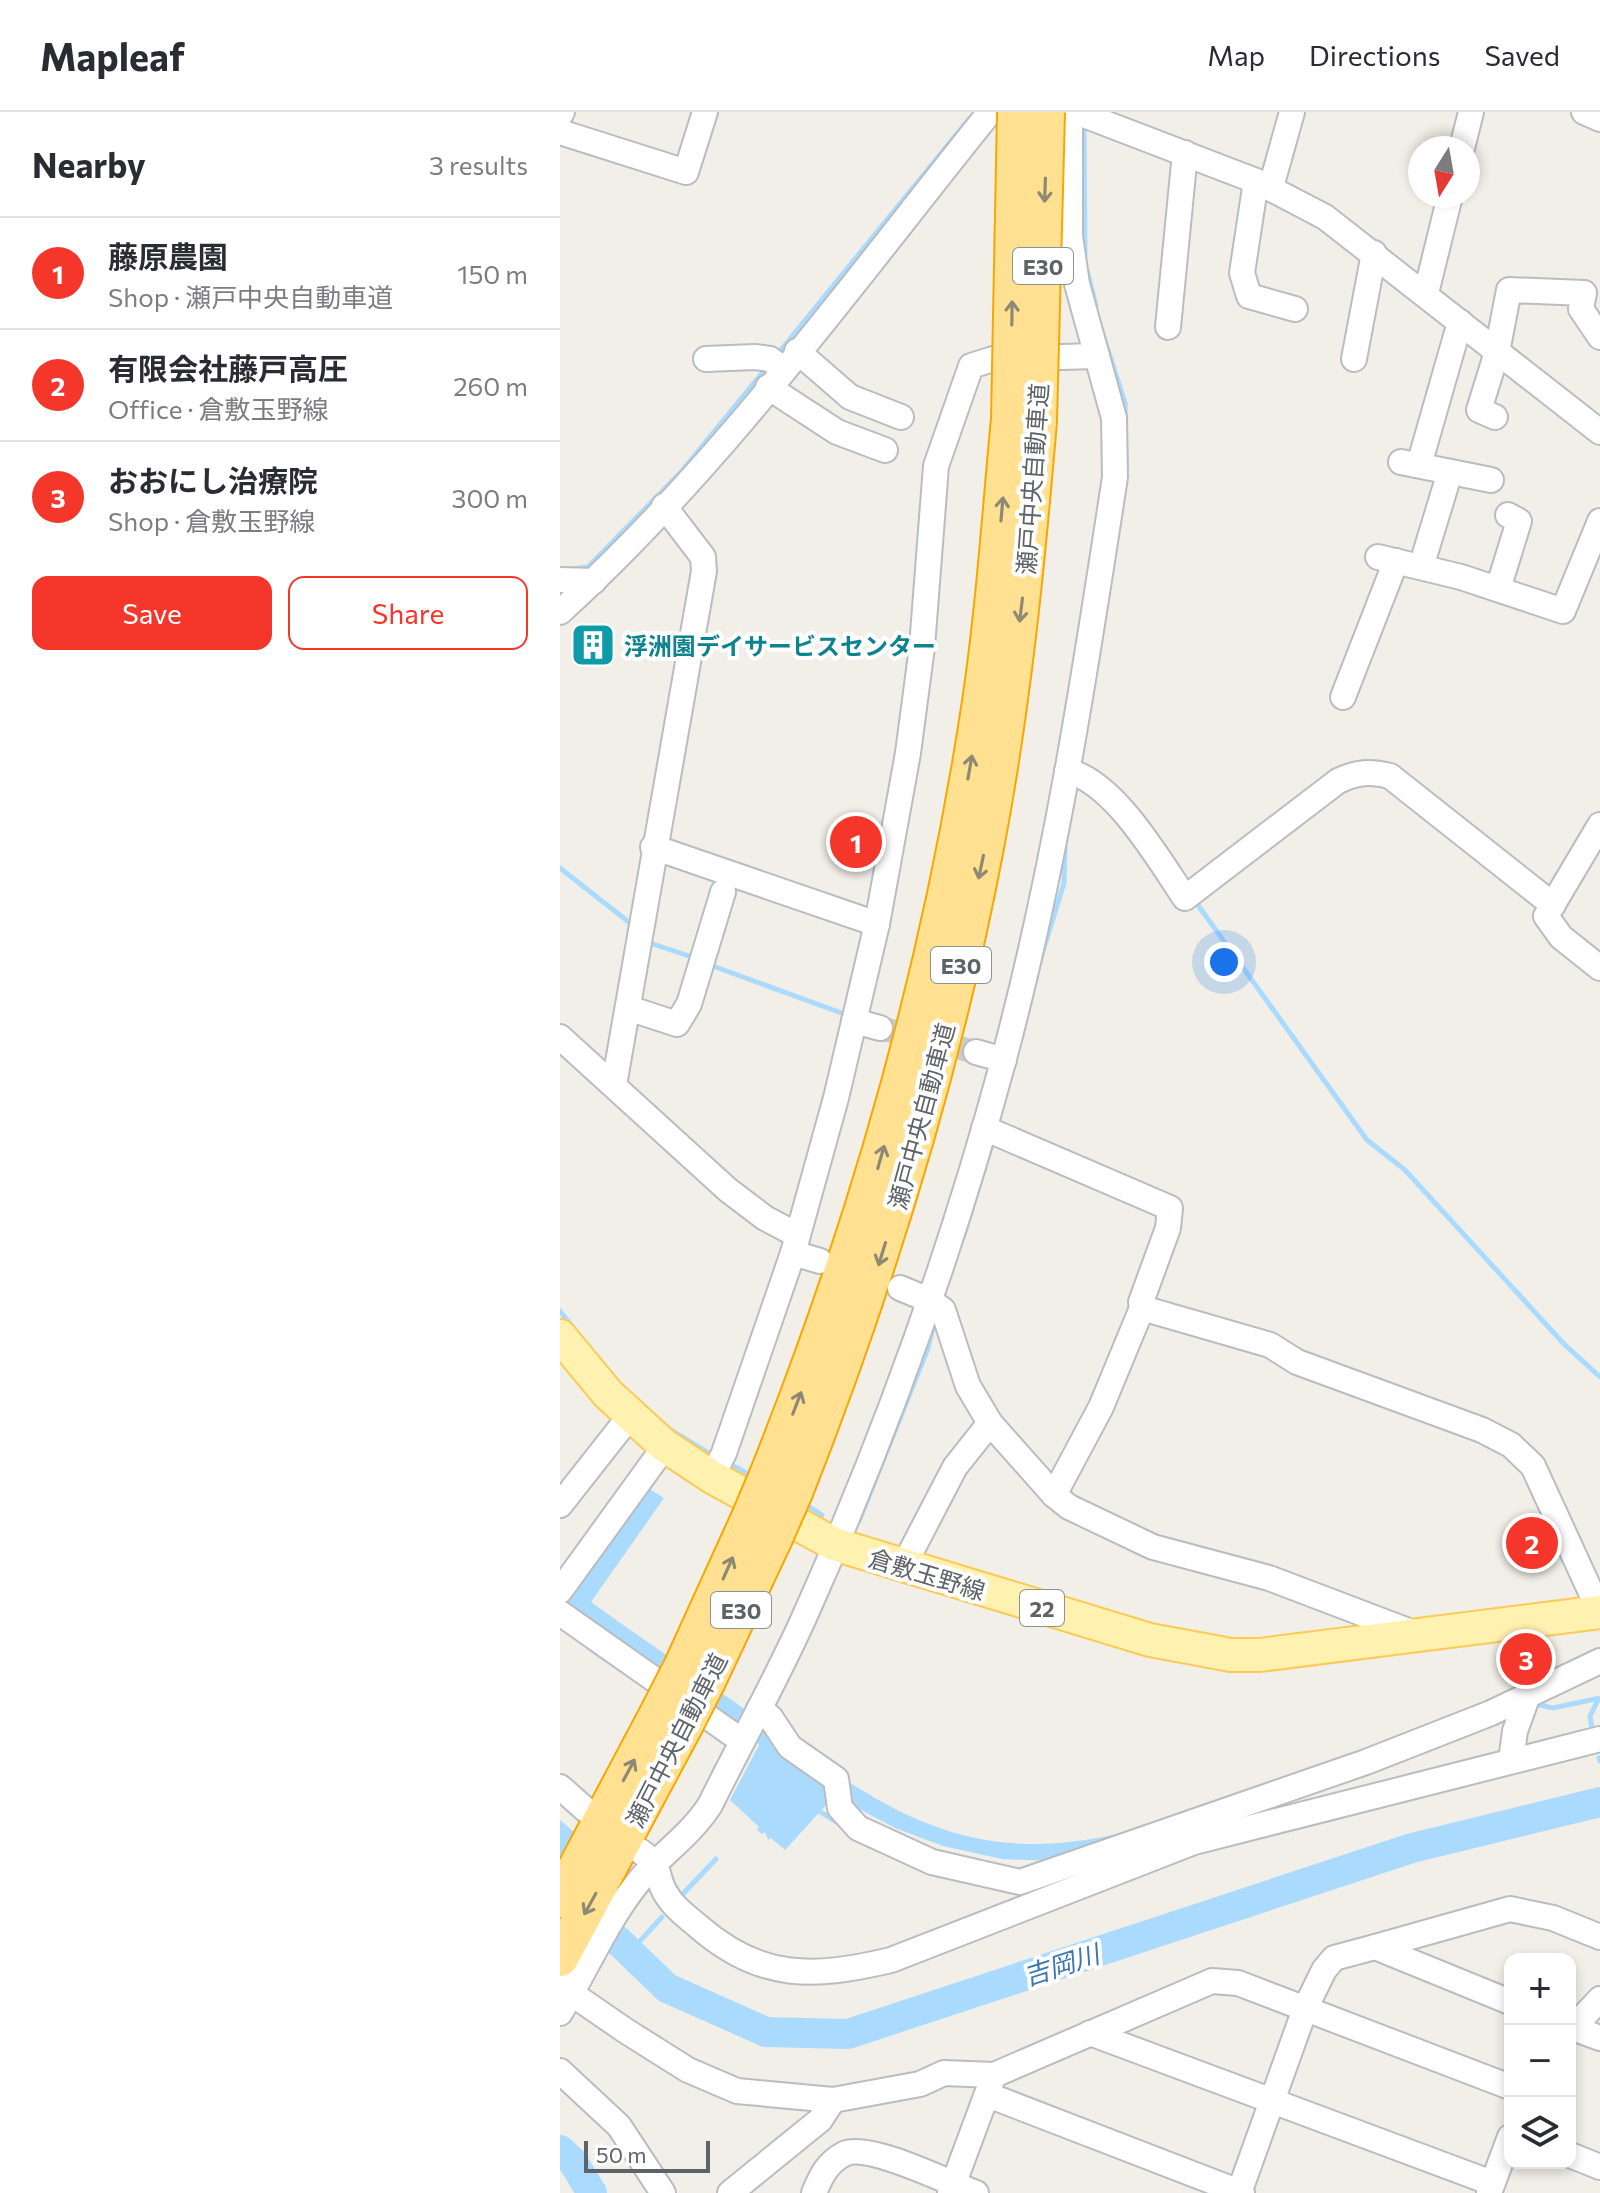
<!DOCTYPE html>
<meta charset="utf-8">
<style>
body{margin:0;font-family:Commissioner,"Noto Sans JP",sans-serif;background:#f2f2f3;color:#2b2b33}
.controls{position:absolute;right:24px;bottom:24px;display:grid;overflow:hidden;border-radius:16px;box-shadow:0 4px 12px #0003}
.controls button{width:72px;height:72px;display:grid;place-items:center;padding:0;border:0;border-bottom:2px solid #e1e1e2;background:#fff;color:#2b2b33;font:40px sans-serif}
.compass{position:absolute;left:848px;top:24px;width:72px;height:72px;border-radius:50%;background:#fff;box-shadow:0 4px 12px #0003;rotate:191deg}
.scale{position:absolute;left:24px;bottom:20px;width:126px;box-sizing:border-box;padding-left:8px;border:4px solid #5e6368;border-top:0;font-size:22px;line-height:28px;white-space:nowrap;color:#5e6368;-webkit-text-stroke:6px #fff;paint-order:stroke}
.you{position:absolute;left:664px;top:850px;width:28px;height:28px;margin:-20px;border:6px solid #fff;border-radius:50%;background:#1a73e8;box-shadow:0 0 0 12px #1a73e833}
.badge{display:grid;place-items:center;width:52px;height:52px;border-radius:50%;background:#f5362a;color:#fff;font-size:26px;font-weight:700}
.pin{position:absolute;translate:-50% -50%;border:4px solid #fff;box-shadow:0 2px 8px #0006}
.list{margin:0;padding:0;list-style:none}
h2{display:flex;justify-content:space-between;align-items:center;height:104px;margin:0;padding:0 32px;font-size:34px}
h2 small{font-size:26px;font-weight:400;color:#7c7c81}
.list li{display:grid;grid-template-columns:52px 1fr auto;gap:24px;align-items:center;box-sizing:border-box;height:112px;padding:0 32px;border-top:2px solid #e1e1e2}
.list b{display:block;font-size:30px;white-space:nowrap}
.list p{margin:0;font-size:26px;white-space:nowrap;color:#7c7c81}
.list em{font-size:26px;font-style:normal;color:#7c7c81}
.actions{display:flex;gap:16px;padding:24px 32px}
.actions a{flex:1;padding:18px 0;border:2px solid #f5362a;border-radius:16px;text-align:center;font-size:28px;color:#f5362a}
.actions .main{background:#f5362a;color:#fff}
.icon{flex:none;width:44px;height:44px;fill:none;stroke:currentColor;stroke-width:2;stroke-linecap:round;stroke-linejoin:round}
.map{position:relative;flex:none;width:1040px;height:2081px;overflow:hidden}
header{display:flex;align-items:center;gap:48px;box-sizing:border-box;height:112px;padding:0 40px;background:#fff;border-bottom:2px solid #e1e1e2}
header strong{font-size:38px}
nav{display:flex;gap:44px;margin-inline-start:auto;font-size:28px}
main{display:flex}
aside{flex:1;background:#fff}
.map>svg:first-child{display:block}
</style>
<header>
<strong>Mapleaf</strong>
<nav><a>Map</a><a>Directions</a><a>Saved</a></nav>
</header>
<main>
<aside>
<h2>Nearby<small>3 results</small></h2>
<ul class="list">
<li><span class="badge">1</span><div><b>藤原農園</b><p>Shop · 瀬戸中央自動車道</p></div><em>150 m</em></li>
<li><span class="badge">2</span><div><b>有限会社藤戸高圧</b><p>Office · 倉敷玉野線</p></div><em>260 m</em></li>
<li><span class="badge">3</span><div><b>おおにし治療院</b><p>Shop · 倉敷玉野線</p></div><em>300 m</em></li>
</ul>
<div class="actions"><a class="main">Save</a><a>Share</a></div>
</aside>
<div class="map">
<svg width="1040" height="2081" viewBox="0 0 1040 2081">
<rect width="100%" height="100%" fill="#f1efe7"/>
<g fill="#aadbff">
<path d="M88 1376 104 1386 31 1490C82 1527 135 1562 186 1598 309 1685 391 1758 552 1723L553 1729 493 1749 442 1747 383 1734 335 1716 284 1689 266 1693 225 1738 211 1726 208 1728 205 1720 202 1722 197 1718 199 1715 170 1688 199 1633 195 1628 98 1553 8 1491Z"/>
<polygon points="0,1708 14,1720 0,1745"/>
</g>
<g fill="none" stroke-linecap="round" stroke-linejoin="round">
<g stroke="#aadbff" stroke-width="5">
<polyline points="524,13 525,144"/>
<polyline points="527,158 536,194"/>
<polyline points="541,216 565,291 566,354"/>
<polyline points="216,244 409,7"/>
<polyline points="11,457 28,455 121,360 207,255"/>
<polyline points="0,756 70,811"/>
<polyline points="635,789 807,1028 845,1058 1004,1232 1040,1265"/>
<polyline points="87,830 135,846"/>
<polyline points="480,849 504,771 505,735"/>
<polyline points="150,853 287,903"/>
<polyline points="403,1126 433,1029"/>
<polyline points="0,1199 14,1217"/>
<polyline points="109,1317 155,1345"/>
<polyline points="168,1351 194,1365"/>
<polyline points="242,1390 262,1403"/>
<polyline points="299,1409 368,1236 376,1204"/>
<polyline points="29,1536 60,1557"/>
<polyline points="971,1591 993,1596 1040,1586"/>
<polyline points="1032,1616 1030,1604 1038,1588"/>
<polyline points="1039,1646 1040,1649"/>
<polyline points="254,1696 280,1712"/>
<polyline points="121,1784 156,1747"/>
<polyline points="70,1840 102,1805"/>
</g>
<g stroke="#aadbff" stroke-width="30">
<polyline points="26,1798 107,1876 206,1920 288,1922 852,1736 1040,1690"/>
<polyline points="0,2038 13,2050 32,2081"/>
</g>
<polyline stroke="#ccccc7" stroke-width="24" stroke-dasharray="24 12" stroke-linecap="butt" points="320,916 416,940"/>
<g stroke="#b9bdc1" stroke-width="28">
<g id="minor">
<polyline points="516,0 696,69 765,105 1040,320"/>
<polyline points="1024,0 1040,7"/>
<polyline points="0,3 2,0"/>
<polyline points="0,20 126,60 145,0"/>
<polyline points="902,36 911,0"/>
<polyline points="696,69 682,161 689,184 735,197"/>
<polyline points="711,75 732,0"/>
<polyline points="866,181 890,84"/>
<polyline points="608,215 625,41"/>
<polyline points="237,239 290,285 341,305"/>
<polyline points="146,247 195,245 210,247 223,257"/>
<polyline points="794,247 814,141"/>
<polyline points="208,275 277,320 325,338"/>
<polyline points="935,305 919,298 937,240 949,178 1024,181 1021,197 1040,225"/>
<polyline points="841,350 931,368"/>
<polyline points="859,353 900,210"/>
<polyline points="818,445 901,465 1003,499 1040,409"/>
<polyline points="861,455 890,360"/>
<polyline points="0,468 34,469"/>
<polyline points="938,477 959,409 948,403"/>
<path d="M0 500C162 353 293 170 430 0"/>
<polyline points="783,585 836,449"/>
<path d="M507 659C554 669 599 748 625 786L778 669C797 660 810 659 830 664L993 793"/>
<polyline points="1040,713 986,804 1001,825 1040,856"/>
<polyline points="93,735 317,812"/>
<polyline points="68,896 117,912 129,892 163,780"/>
<polyline points="294,909 320,916"/>
<polyline points="0,925 168,1078 205,1106 237,1123"/>
<polyline points="416,940 444,948"/>
<polyline points="54,973 144,459 143,445 104,394"/>
<polyline points="424,1016 610,1096 608,1116 581,1190 582,1196"/>
<polyline points="233,1141 260,1149"/>
<polyline points="340,1176 369,1188 383,1198 408,1274 430,1311 494,1383 509,1395 593,1435 709,1466 859,1523"/>
<polyline points="152,1365 164,1341 233,1141 276,986 317,812 348,641 362,535 376,354 411,254 433,247 537,244"/>
<polyline points="494,1383 541,1295 582,1196 710,1233 737,1250 922,1318 951,1333 973,1354 1040,1500"/>
<polyline points="0,1393 70,1304"/>
<polyline points="343,1455 395,1355 430,1311"/>
<polyline points="0,1479 105,1334"/>
<polyline points="0,1501 182,1629"/>
<polyline points="199,1597 210,1605 230,1635 276,1667 280,1696 298,1716 372,1750 460,1770 806,1650 931,1601 1040,1549"/>
<polyline points="951,1649 955,1619 968,1583"/>
<polyline points="0,1675 26,1698"/>
<path d="M80 1739C106 1758 93 1764 108 1785 115 1797 129 1806 139 1815 201 1869 255 1866 331 1848L634 1730 1040 1627"/>
<polyline points="815,1835 950,1797 993,1806 1040,1825"/>
<polyline points="0,1865 18,1886 66,1919 128,1958 177,1979 273,1988 360,1972 384,1961 434,1963"/>
<path d="M0 1901C26 1858 47 1808 79 1769 101 1742 130 1724 150 1693 182 1628 218 1565 247 1499 326 1322 392 1138 443 950 495 758 525 561 555 365L554 306 517 172 510 124V0"/>
<polyline points="1010,1915 1040,1926"/>
<polyline points="1010,1919 1040,1887"/>
<polyline points="530,1921 932,2071"/>
<polyline points="0,1959 59,2014 103,2081"/>
<polyline points="428,1983 682,2081"/>
<polyline points="1010,2043 1040,2055"/>
<polyline points="170,2081 260,2008 273,1988"/>
<path d="M254 2081C261 2064 267 2051 284 2042 308 2030 389 2071 416 2081"/>
<polyline points="390,2081 434,1963 652,1869 678,1871 950,1975"/>
<polyline points="679,2081 745,1897 764,1858 774,1846 815,1835 950,1890"/>
<polyline points="929,2081 950,2025"/>
</g>
</g>
<g stroke="#fbca57" stroke-width="36">
<polyline id="major" points="0,1224 48,1282 105,1334 152,1365 274,1432 590,1528 671,1543 700,1543 1040,1500"/>
</g>
<g stroke="#f9a700" stroke-width="40">
<g id="highway">
<path d="M208 1363C308 1113 381 856 421 590 435 496 441 401 450 307"/>
<path d="M235 1378C317 1169 383 956 425 735 452 594 466 452 478 309"/>
<polyline points="123,1553 188,1410"/>
<polyline points="147,1569 214,1426"/>
<polyline points="0,1787 100,1598"/>
<polyline points="0,1846 124,1614"/>
</g>
</g>
<use href="#minor" stroke="#fff" stroke-width="24"/>
<use href="#major" stroke="#fff1af" stroke-width="32"/>
<use href="#highway" stroke="#ffe191" stroke-width="36"/>
<g stroke="#f9a700" stroke-width="40" stroke-linecap="butt">
<g id="highway-bridge">
<polyline points="450,307 456,0"/>
<polyline points="478,309 486,0"/>
<polyline points="188,1410 208,1363"/>
<polyline points="214,1426 235,1378"/>
<polyline points="100,1598 123,1553"/>
<polyline points="124,1614 147,1569"/>
</g>
</g>
<use href="#highway-bridge" stroke="#ffe191" stroke-width="36"/>
</g>
<defs><path id="oneway-shaft" d="M-6 0H5M1.5-3L5.5 0L1.5 3" fill="none" stroke-width="1.6" stroke-linecap="round" stroke-linejoin="round" transform="scale(2)"/></defs>
<g stroke="#8e8974">
<use href="#oneway-shaft" transform="translate(485 78) rotate(92)"/>
<use href="#oneway-shaft" transform="translate(452 201) rotate(-89)"/>
<use href="#oneway-shaft" transform="translate(442 397) rotate(-85)"/>
<use href="#oneway-shaft" transform="translate(461 498) rotate(97)"/>
<use href="#oneway-shaft" transform="translate(410 655) rotate(-80)"/>
<use href="#oneway-shaft" transform="translate(421 755) rotate(102)"/>
<use href="#oneway-shaft" transform="translate(321 1045) rotate(-74)"/>
<use href="#oneway-shaft" transform="translate(322 1142) rotate(107)"/>
<use href="#oneway-shaft" transform="translate(237 1291) rotate(-69)"/>
<use href="#oneway-shaft" transform="translate(168 1456) rotate(-66)"/>
<use href="#oneway-shaft" transform="translate(69 1658) rotate(-62)"/>
<use href="#oneway-shaft" transform="translate(30 1792) rotate(119)"/>
</g>
<defs>
<g id="building-square" transform="scale(2.3)"><rect x="-9" y="-9" width="18" height="18" rx="4" fill="#0f9aa8" stroke="#fff"/><path d="M-4-6H4V6H1V3H-1V6H-4ZM-2.5-4.3h1.7v1.8h-1.7ZM.8-4.3h1.7v1.8H.8ZM-2.5-1h1.7V.8h-1.7ZM.8-1h1.7V.8H.8Z" fill="#fff"/></g>
</defs>
<g fill-rule="evenodd">
<use href="#building-square" x="33" y="533"/>
</g>
<g text-anchor="middle" dominant-baseline="central" stroke-width="8" stroke-linejoin="round" paint-order="stroke">
<g fill="#fff" stroke="#8e9295" stroke-width="2">
<rect x="453" y="136" width="60" height="36" rx="6"/>
<rect x="371" y="835" width="60" height="36" rx="6"/>
<rect x="460" y="1478" width="44" height="36" rx="6"/>
<rect x="151" y="1480" width="60" height="36" rx="6"/>
</g>
<g font-size="22" font-weight="bold" fill="#5e6368">
<text x="483" y="154">E30</text>
<text x="401" y="853">E30</text>
<text x="482" y="1496">22</text>
<text x="181" y="1498">E30</text>
</g>
<g font-size="24" fill="#5e6368" stroke="#fff">
<text transform="translate(472 367) rotate(-86)">瀬戸中央自動車道</text>
<text transform="translate(361 1004) rotate(-75)">瀬戸中央自動車道</text>
<text transform="translate(367 1462) rotate(17)">倉敷玉野線</text>
<text transform="translate(116 1628) rotate(-63)">瀬戸中央自動車道</text>
</g>
<g font-size="24" font-weight="bold" fill="#0d838f" stroke="#fff" text-anchor="start">
<text x="64" y="533">浮洲園デイサービスセンター</text>
</g>
<g font-size="26" font-style="italic" fill="#3b76b0" stroke="#fff">
<text transform="translate(501 1852) rotate(-18)">吉岡川</text>
</g>
</g>
</svg>
<div class="controls">
<button>+</button>
<button>−</button>
<button><svg class="icon" aria-label="layers" viewBox="0 0 24 24"><path d="M12 4l9 5-9 5-9-5zM3 14l9 5 9-5"/></svg></button>
</div>
<svg class="compass" viewBox="-18 -18 36 36"><path d="M0-13l5 13h-10z" fill="#e53935"/><path d="M0 13l5-13h-10z" fill="#7c7c81"/></svg>
<div class="scale">50 m</div>
<div class="you"></div>
<div class="pin badge" style="left:296px;top:730px">1</div>
<div class="pin badge" style="left:972px;top:1431px">2</div>
<div class="pin badge" style="left:966px;top:1547px">3</div>
</div>
</main>
